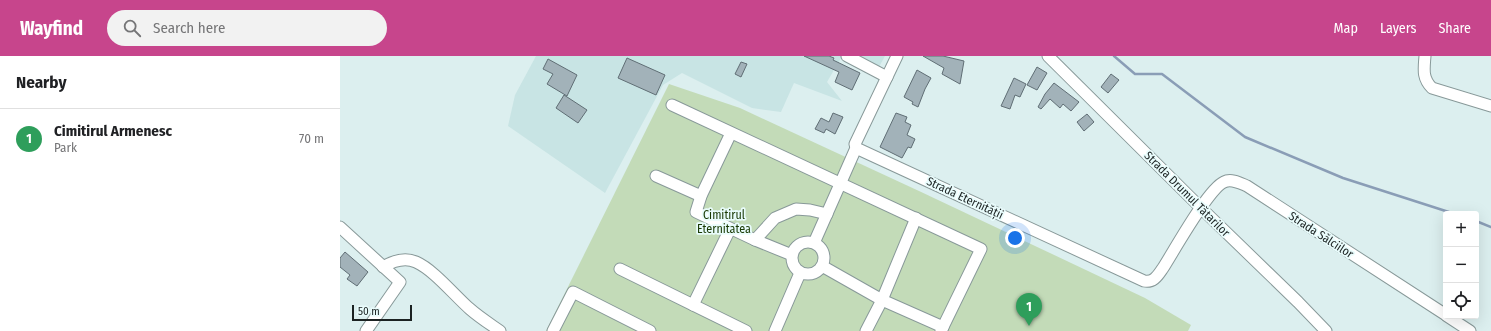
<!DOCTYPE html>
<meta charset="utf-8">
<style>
body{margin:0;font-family:"Fira Sans Condensed",sans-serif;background:#f2f2f2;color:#202124}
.controls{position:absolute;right:12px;bottom:12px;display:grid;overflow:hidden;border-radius:4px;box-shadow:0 4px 16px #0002}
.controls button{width:36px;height:36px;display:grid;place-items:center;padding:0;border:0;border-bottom:1px solid #e0e0e0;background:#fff;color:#202124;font:20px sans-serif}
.scale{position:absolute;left:12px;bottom:10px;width:60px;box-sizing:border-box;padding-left:4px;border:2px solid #1b2222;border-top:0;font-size:11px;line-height:14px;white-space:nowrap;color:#1b2222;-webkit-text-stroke:3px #e9fcfc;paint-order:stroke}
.you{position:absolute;left:675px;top:182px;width:14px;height:14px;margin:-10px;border:3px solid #fff;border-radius:50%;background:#1a73e8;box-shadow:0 0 0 6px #1a73e833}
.badge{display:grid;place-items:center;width:26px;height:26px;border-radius:50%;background:#c7458c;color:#fff;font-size:13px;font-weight:700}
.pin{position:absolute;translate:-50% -33px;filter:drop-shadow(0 1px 2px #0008)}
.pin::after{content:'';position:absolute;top:21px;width:14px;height:12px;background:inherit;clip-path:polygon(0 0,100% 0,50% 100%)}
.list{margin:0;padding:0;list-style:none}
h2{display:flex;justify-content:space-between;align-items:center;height:52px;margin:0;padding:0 16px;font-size:17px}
h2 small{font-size:13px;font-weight:400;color:#757577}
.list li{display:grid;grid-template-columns:26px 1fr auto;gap:12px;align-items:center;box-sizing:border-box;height:60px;padding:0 16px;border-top:1px solid #e0e0e0}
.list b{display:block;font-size:15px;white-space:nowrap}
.list p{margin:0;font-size:13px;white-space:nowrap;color:#757577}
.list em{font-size:13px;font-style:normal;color:#757577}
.icon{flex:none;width:22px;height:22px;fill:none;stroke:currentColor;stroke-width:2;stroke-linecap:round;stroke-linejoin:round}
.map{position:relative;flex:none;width:1151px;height:275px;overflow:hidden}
header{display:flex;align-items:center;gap:24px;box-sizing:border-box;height:56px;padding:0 20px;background:#c7458c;color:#fff}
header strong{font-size:19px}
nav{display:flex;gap:22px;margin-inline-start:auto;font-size:14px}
.search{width:280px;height:36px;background:#f2f2f2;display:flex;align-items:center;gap:10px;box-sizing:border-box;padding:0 14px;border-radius:22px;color:#757577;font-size:15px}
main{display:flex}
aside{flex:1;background:#fff}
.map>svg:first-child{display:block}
</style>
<header>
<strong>Wayfind</strong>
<div class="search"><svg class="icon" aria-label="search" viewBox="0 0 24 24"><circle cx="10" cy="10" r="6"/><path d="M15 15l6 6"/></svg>Search here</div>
<nav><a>Map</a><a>Layers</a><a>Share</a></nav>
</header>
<main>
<aside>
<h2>Nearby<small></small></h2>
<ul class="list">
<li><span class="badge" style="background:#2e9e5b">1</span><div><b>Cimitirul Armenesc</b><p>Park</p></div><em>70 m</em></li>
</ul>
</aside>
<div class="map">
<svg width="1151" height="275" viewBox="0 0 1151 275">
<rect width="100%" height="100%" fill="#dcefef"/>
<polygon fill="#c8e4e4" points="196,0 545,0 534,20 522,15 501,2 487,26 502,45 454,27 441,56 412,52 342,17 323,29 265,137 168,70 175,39"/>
<polygon fill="#c3dbb8" points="329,28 400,52 579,135 805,242 851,269 848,275 206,275"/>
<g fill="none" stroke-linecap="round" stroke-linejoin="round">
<g stroke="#8a9db6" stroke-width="2.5">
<polyline points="774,0 795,18 822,18 905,81 1003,122 1115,158"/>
<polyline points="1136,165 1151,171"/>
</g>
</g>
<g fill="#a2b2b9" stroke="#606e75">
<polygon points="464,0 489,0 494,2 493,4 520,17 512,34 495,26 499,16"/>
<polygon points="583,0 603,0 624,5 620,28 602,18 604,12"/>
<polygon points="287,2 325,19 316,39 278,22"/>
<polygon points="208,3 237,19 227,40 207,28 213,18 203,13"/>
<polygon points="401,6 407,8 401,21 395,18"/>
<polygon points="697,11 707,17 697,34 687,29"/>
<polygon points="577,14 591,22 585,33 578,51 572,48 573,46 564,41"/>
<polygon points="771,18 779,24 768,37 761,31"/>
<polygon points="674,22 686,28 680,41 675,39 670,53 661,50"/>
<polygon points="714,27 739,46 731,55 723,48 720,52 710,43 701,53 698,51 705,38"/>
<polygon points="224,39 247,54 238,67 216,52"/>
<polygon points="493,57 503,61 495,78 486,73 484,77 475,73 481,62 489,66"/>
<polygon points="556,57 567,61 565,66 571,69 567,79 575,83 571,92 568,91 562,102 540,91"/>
<polygon points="747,58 754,66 744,75 737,66"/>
<polygon points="5,196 28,216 17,230 7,223 10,219 0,211 0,202"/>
</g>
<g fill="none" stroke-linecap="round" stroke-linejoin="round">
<g stroke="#899" stroke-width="13">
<g id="minor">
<polyline points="507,0 547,21"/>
<path d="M557 0 515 88 516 92 804 225C814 227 818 219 823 212 834 195 868 133 884 126 891 122 900 127 907 130L1106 259"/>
<polyline points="708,0 861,152 958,246 986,275"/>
<path d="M1085 0C1084 13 1082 22 1092 32L1151 50"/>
<polyline points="332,49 641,193 601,275"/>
<polyline points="391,77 361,140 356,156 415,184"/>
<polyline points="316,120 361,140"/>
<polyline points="0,171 60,226 26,275"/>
<circle cx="468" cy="202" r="16"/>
<polyline points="474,187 516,92"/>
<polyline points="452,199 415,184 435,162 456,153 470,154 487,158"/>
<polyline points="482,210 542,244 603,271"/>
<path d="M43 211C53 205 65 201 76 206 94 214 114 239 130 253 139 261 150 268 160 275"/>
<polyline points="280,213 406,275"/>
<polyline points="353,249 390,173"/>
<polyline points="1107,260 1130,275"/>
<polyline points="213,275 233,236 310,275"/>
<polyline points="435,275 460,217"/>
<polyline points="526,275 542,244 576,162"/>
</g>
</g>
<use href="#minor" stroke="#fff" stroke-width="11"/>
</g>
<g text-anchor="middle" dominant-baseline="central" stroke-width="3.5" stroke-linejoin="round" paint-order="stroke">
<g font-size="12" fill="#1b2222" stroke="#e9fcfc">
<text transform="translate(847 138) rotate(45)">Strada Drumul Tătarilor</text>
<text transform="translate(625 142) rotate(25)">Strada Eternității</text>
<text transform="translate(981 179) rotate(33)">Strada Sălciilor</text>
</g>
<g font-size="12" fill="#193903" stroke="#e9fcfc">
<text x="384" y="159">Cimitirul<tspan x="384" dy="14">Eternitatea</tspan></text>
</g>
</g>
</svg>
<div class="controls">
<button>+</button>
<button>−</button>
<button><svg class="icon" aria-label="locate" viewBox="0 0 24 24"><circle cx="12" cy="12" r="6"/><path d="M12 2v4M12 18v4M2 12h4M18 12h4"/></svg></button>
</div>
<div class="scale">50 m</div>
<div class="you"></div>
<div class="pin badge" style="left:689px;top:270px;background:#2e9e5b">1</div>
</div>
</main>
